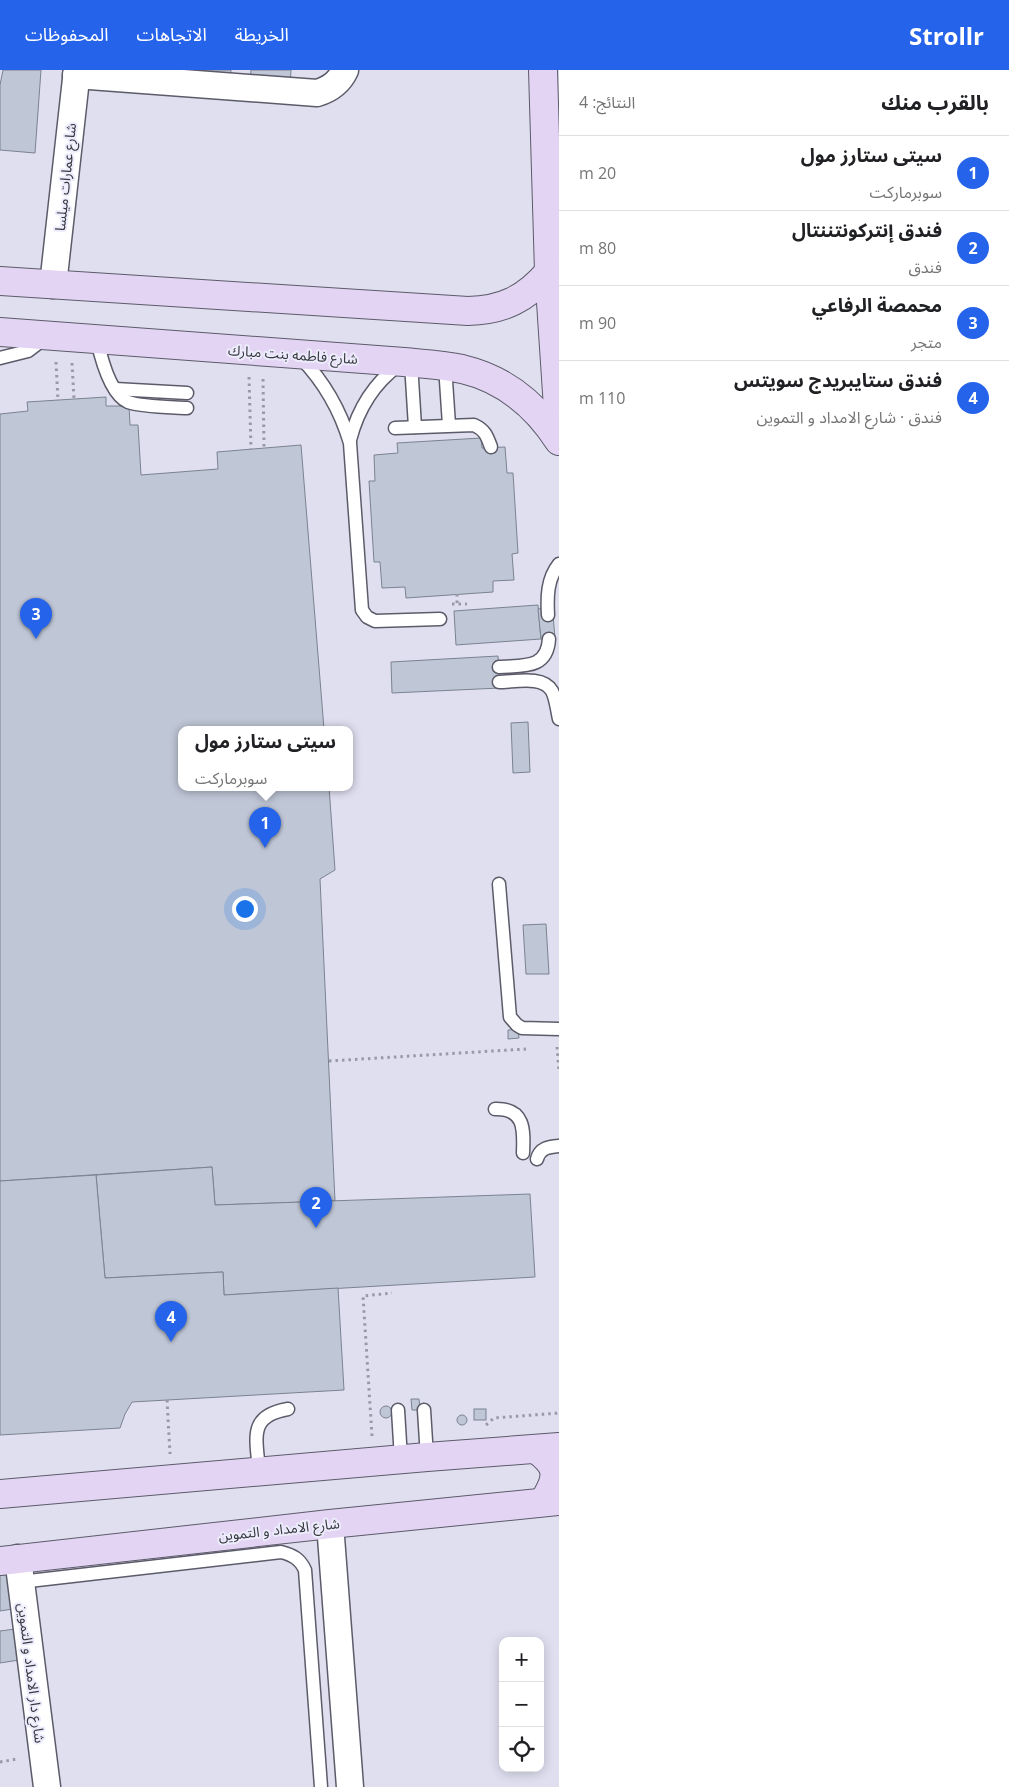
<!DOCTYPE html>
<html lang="ar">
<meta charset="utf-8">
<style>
body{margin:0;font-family:"Open Sans","Noto Sans Arabic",sans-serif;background:#f6f6f6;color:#202124;direction:rtl}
.controls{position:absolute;right:15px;bottom:15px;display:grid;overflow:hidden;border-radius:10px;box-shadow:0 2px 12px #0003}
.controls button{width:45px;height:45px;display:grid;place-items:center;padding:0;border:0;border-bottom:1px solid #e0e0e0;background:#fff;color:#202124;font:25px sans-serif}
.you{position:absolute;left:244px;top:838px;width:18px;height:18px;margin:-12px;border:4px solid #fff;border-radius:50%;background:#1a73e8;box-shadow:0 0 0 8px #1a73e833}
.badge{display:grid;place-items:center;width:32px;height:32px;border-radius:50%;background:#2563eb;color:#fff;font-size:16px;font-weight:700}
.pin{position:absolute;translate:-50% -41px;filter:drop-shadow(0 1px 2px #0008)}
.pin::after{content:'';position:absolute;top:26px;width:18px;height:15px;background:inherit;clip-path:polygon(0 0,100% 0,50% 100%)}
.popup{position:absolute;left:178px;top:656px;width:175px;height:65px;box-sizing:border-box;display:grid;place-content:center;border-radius:10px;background:#fff;filter:drop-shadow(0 1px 4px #0005);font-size:16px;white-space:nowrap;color:#757577}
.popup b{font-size:19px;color:#202124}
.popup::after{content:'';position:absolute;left:50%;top:100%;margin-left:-10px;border:10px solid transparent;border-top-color:#fff}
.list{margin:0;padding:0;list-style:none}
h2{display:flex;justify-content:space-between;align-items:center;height:65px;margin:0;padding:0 20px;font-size:21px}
h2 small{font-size:16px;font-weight:400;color:#757577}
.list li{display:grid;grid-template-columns:32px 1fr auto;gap:15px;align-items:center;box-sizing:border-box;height:75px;padding:0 20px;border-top:1px solid #e0e0e0}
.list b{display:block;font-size:19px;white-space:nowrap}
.list p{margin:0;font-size:16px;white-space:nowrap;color:#757577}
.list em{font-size:16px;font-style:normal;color:#757577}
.icon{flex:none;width:28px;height:28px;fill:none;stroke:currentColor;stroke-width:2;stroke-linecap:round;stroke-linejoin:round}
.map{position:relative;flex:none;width:559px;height:1717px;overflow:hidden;direction:ltr}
header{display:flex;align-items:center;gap:30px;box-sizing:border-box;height:70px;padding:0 25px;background:#2563eb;color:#fff}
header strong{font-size:24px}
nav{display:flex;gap:28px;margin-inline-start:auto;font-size:18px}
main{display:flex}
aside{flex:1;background:#fff}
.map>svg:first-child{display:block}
</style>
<header>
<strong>Strollr</strong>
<nav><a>الخريطة</a><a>الاتجاهات</a><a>المحفوظات</a></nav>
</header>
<main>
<aside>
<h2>بالقرب منك<small>النتائج: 4</small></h2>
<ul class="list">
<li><span class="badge">1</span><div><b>سيتى ستارز مول</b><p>سوبرماركت</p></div><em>20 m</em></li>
<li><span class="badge">2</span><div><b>فندق إنتركونتننتال</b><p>فندق</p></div><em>80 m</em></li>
<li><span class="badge">3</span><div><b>محمصة الرفاعي</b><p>متجر</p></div><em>90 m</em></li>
<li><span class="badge">4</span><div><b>فندق ستايبريدج سويتس</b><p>فندق · شارع الامداد و التموين</p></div><em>110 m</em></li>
</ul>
</aside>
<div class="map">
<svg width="559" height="1717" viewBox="0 0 559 1717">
<rect width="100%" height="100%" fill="#dfdff0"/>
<g fill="#bfc6d6" stroke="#7b8290">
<polygon points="3,0 41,0 35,83 0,80 0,15"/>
<polygon points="192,0 231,0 230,11 191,8"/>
<polygon points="251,0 291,0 290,16 250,13"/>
<polygon points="106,327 106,336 129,336 130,355 138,355 141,405 218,399 217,382 301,375 324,659 181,659 181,717 329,717 335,800 320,809 335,1131 215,1135 212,1097 0,1111 0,344 28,341 27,332"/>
<polygon points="481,368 482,378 505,377 507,403 513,403 518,483 512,484 514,510 493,511 493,522 406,528 405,517 382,518 380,492 374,492 369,411 375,411 374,385 398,383 397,373"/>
<polygon points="538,535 541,569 456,575 454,541"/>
<polygon points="545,538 553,545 555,568 541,569 538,539"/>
<polygon points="498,586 500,618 392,623 391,592"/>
<polygon points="528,652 530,702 513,703 511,653"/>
<polygon points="546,854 549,904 526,904 523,855"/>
<polygon points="518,959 519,968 508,969 508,960"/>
<polygon points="212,1097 215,1135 530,1124 535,1207 224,1225 223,1202 105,1208 96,1105"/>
<polygon points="96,1105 105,1208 223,1202 224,1225 338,1218 344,1320 132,1332 125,1344 120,1358 0,1365 0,1111"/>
<polygon points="411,1329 419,1329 420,1340 412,1340"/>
<circle cx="386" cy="1342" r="6"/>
<rect x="474" y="1339" width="12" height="11"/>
<circle cx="462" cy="1350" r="5"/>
<polygon points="14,1502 19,1538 0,1541 0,1504"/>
<polygon points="15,1559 19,1590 0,1593 0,1561"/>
</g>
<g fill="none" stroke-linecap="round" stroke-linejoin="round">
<g stroke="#5b5b6a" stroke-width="15">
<g id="lane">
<path d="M97 270C101 288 110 324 128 332 142 337 172 337 187 338"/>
<polyline points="0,288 28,281 45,268"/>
<path d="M301 288C325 313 340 339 350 373L362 540 367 547 375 551 440 549"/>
<polyline points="411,293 415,357"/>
<polyline points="445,296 449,355"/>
<polyline points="115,319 187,323"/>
<path d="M395 358 474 355C485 360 487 366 491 377"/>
<path d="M350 370C358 339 373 314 399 295"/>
<path d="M548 545C547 527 547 509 559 494"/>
<path d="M499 597C522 595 547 600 549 569"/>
<path d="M499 612C515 612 543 605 552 621 556 629 557 640 559 649"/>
<polyline points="499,814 510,947 517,955 522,958 559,959"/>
<path d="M495 1039C525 1038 524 1060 523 1083"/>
<path d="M537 1089C540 1078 548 1077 559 1076"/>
<polyline points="398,1340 401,1389"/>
<polyline points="424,1340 427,1387"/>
<path d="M259 1402C257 1369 247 1346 288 1339"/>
<path d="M20 1512 281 1482C293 1485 300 1489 305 1500L321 1717"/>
</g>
</g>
<g stroke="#5b5b6a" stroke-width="29">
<g id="street">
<path d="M76 5 317 23C330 19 339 13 345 0"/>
<polyline points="53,215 77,0"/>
<polyline points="330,1454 350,1717"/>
<polyline points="18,1488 47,1717"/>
</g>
</g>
<g stroke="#5b5b6a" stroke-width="30">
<g id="secondary">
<polyline points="543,0 549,202 559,353"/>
<path d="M0 211 468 241C503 240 526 229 549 202"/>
<path d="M0 262 404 292C423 294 443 295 462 299 504 309 536 335 559 371"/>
<path d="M537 1380C559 1397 559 1406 544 1431"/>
<polyline points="0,1424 427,1387 559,1377"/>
<polyline points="0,1491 330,1454 559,1431"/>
</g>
</g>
<g stroke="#9999a6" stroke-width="3" stroke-dasharray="2.5 4" stroke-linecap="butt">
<polyline points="56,292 58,330"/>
<polyline points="72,293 74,329"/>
<polyline points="249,307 251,379"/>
<polyline points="263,309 264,378"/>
<polyline points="457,524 457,534"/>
<polyline points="452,534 467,534"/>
<polyline points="557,977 559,1001"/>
<polyline points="329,991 526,979"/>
<polyline points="167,1330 170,1384"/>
<polyline points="486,1355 494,1348 559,1343"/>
<polyline points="372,1366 363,1226 392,1223"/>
<polyline points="0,1692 17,1689"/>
</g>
<use href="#lane" stroke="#fff" stroke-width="12"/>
<use href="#street" stroke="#fff" stroke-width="26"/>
<use href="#secondary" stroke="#e3d4f3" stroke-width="28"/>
</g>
<g text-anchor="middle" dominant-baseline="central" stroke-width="4" stroke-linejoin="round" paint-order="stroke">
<g font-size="14" fill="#37373e" stroke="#ececfd">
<text transform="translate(65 107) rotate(-84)">شارع عمارات ميلسا</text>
<text transform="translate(293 284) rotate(4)">شارع فاطمه بنت مبارك</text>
<text transform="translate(279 1459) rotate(-6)">شارع الامداد و التموين</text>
<text transform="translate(32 1603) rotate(83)">شارع دار الامداد و التموين</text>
</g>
</g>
</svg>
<div class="controls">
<button>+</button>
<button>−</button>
<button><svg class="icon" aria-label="locate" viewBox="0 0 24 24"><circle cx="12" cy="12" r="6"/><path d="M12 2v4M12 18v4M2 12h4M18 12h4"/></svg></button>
</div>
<div class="you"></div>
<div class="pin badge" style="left:265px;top:778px">1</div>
<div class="popup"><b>سيتى ستارز مول</b>سوبرماركت</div>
<div class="pin badge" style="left:316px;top:1158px">2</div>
<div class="pin badge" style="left:36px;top:569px">3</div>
<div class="pin badge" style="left:171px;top:1272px">4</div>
</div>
</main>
